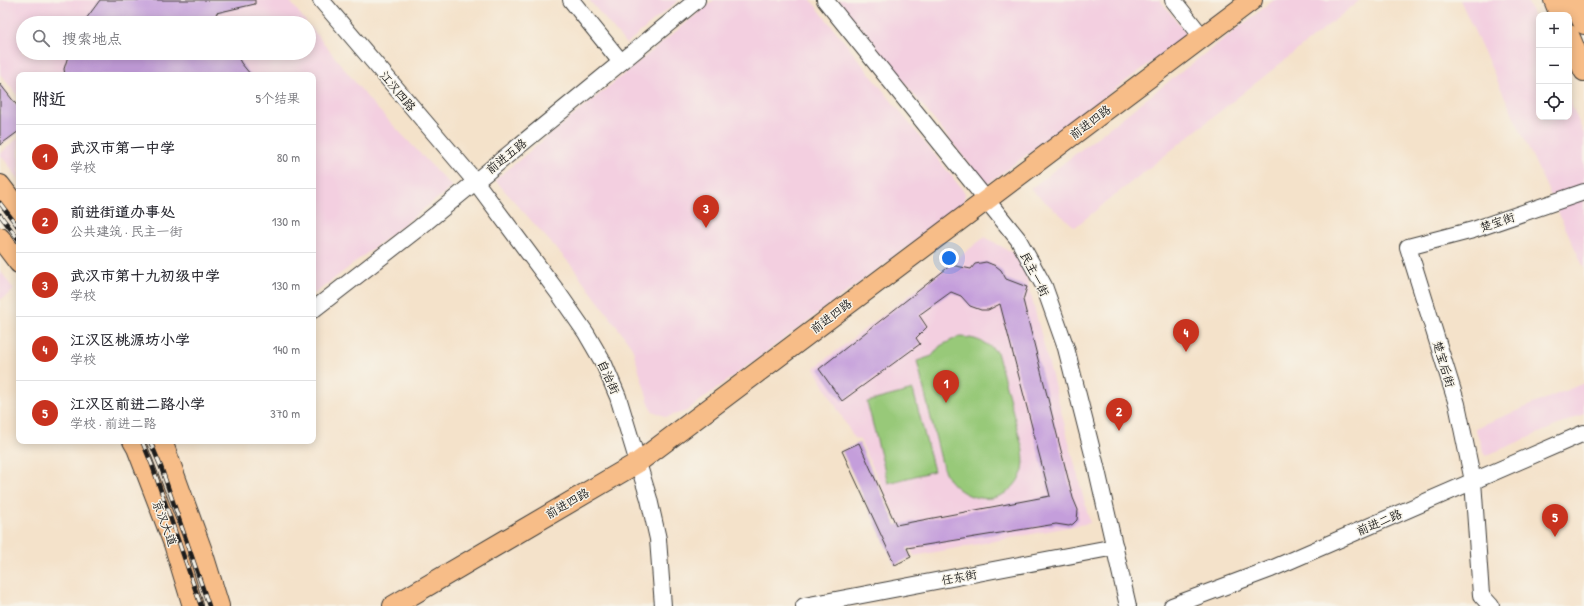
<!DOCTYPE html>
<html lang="zh">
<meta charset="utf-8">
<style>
body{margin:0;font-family:"Patrick Hand","LXGW WenKai TC",sans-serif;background:#f7f7f7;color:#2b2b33}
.controls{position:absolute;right:12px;top:12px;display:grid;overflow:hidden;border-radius:8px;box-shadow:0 2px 10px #0003}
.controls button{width:36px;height:36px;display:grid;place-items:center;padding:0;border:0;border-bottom:1px solid #e1e1e2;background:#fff;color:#2b2b33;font:20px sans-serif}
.you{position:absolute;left:949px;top:258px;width:14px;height:14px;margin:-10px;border:3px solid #fff;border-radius:50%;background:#1a73e8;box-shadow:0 0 0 6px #1a73e833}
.badge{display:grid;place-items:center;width:26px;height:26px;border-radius:50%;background:#c8321e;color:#fff;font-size:13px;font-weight:700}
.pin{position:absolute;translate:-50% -33px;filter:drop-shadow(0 1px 2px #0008)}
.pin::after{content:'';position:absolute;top:21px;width:14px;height:12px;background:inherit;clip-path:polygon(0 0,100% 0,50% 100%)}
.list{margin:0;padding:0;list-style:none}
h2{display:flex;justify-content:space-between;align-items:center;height:52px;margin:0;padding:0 16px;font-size:17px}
h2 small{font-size:13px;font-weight:400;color:#7c7c81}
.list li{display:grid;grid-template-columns:26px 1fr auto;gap:12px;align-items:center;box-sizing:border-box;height:64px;padding:0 16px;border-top:1px solid #e1e1e2}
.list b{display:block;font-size:15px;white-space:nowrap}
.list p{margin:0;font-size:13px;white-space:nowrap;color:#7c7c81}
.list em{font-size:13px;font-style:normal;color:#7c7c81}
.icon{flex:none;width:22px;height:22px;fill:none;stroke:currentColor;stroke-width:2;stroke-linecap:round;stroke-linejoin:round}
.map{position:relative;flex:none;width:1584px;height:606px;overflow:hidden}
.search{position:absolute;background:#fff;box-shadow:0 2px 10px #0003;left:16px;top:16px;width:300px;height:44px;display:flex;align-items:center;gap:10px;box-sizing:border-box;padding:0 14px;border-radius:22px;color:#7c7c81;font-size:15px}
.panel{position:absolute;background:#fff;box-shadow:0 2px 10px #0003;left:16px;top:72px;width:300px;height:372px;border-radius:8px}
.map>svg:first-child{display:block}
</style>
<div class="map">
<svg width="1584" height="606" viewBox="0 0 1584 606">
<rect width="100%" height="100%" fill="#f7f3e8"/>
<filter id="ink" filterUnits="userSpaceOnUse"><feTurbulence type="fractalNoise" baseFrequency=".025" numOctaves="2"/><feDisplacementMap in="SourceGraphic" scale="8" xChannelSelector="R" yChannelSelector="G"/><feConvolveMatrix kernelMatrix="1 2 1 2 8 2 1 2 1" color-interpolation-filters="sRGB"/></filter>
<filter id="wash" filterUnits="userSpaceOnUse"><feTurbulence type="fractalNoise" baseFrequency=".012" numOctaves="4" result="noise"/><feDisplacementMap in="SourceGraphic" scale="16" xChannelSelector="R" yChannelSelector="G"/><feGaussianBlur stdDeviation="0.9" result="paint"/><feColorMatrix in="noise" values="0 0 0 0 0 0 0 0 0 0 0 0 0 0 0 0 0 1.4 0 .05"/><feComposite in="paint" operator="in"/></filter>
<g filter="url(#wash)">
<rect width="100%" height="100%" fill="#f4e2ca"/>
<g fill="#f3cfe0">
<polygon points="0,0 289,0 307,23 23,23 23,53 309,53 309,25 371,102 452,187 313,295 313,75 19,75 19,98 0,74"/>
<polygon points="589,0 679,0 626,44"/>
<polygon points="714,0 811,0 965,193 963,206 685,412 666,417 651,410 632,347 572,266 495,180"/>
<polygon points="838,0 1160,0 1188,35 986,185"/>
<polygon points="1274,0 1360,0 1075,227 1030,189"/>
<polygon points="1460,0 1527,0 1539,29 1539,117 1569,117 1569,99 1584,134 1584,268"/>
<polygon points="19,137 19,179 0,154"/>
<polygon points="985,237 1013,253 1024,268 1090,523 914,556 860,440 854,438 814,368"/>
<polygon points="0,270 14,290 0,300"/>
<polygon points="1584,383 1584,414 1485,456 1475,428"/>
</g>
<g fill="#98c979" stroke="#5a724a">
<path d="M958 337C974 337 984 341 997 352L1023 450C1024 459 1025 469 1020 477 1005 506 969 504 950 481 947 478 945 472 943 468L917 361 932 356 940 346Z"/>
<polygon points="913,390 934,471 888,483 867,402"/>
</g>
<g id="blocks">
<g fill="#c49edb">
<polygon points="100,0 255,0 255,4 216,13 221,23 83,23"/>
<polygon points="69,53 236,53 241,63 251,75 65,75 64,69"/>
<polygon points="0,84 19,108 19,131 0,145"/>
<polygon points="986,262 996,266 1001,270 1006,279 1027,287 1023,300 1073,498 1078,510 1077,520 1073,524 1069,526 1056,524 907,548 911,557 895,565 842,451 859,443 896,525 1050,496 1000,304 988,310 981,310 970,306 961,296 951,292 919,315 927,327 916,338 920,344 842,401 819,369 951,265 971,269 975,264"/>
</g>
</g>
</g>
<g filter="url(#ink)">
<use href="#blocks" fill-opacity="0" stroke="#3c3a36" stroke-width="1"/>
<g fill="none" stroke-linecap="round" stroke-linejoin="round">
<g stroke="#3c3a36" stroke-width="18">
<g id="minor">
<polyline points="321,0 475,181 559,294 586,333 604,364 618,397 649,499 658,539 663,606"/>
<polyline points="571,0 621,62"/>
<polyline points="825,0 1018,239 1044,286 1066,348 1096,466 1128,606"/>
<polyline points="1173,0 1203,38"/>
<polyline points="313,310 420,227 697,0"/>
<polyline points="804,606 1115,547"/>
<polyline points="1172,606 1271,569 1584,433"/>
<polyline points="1491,606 1481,595 1473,481 1457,404 1408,247 1473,230 1584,192"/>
</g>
</g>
<g stroke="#3c3a36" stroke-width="22">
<g id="major">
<polyline points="1554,0 1560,15"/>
<polyline points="1573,0 1584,24"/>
<polyline points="1569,35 1584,71"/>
<polyline points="0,185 19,210"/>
<polyline points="0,238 19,263"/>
<polyline points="133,441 137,448 174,544 193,606"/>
<polyline points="162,441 202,551 219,606"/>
<polyline points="393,606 637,463 1252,0"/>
</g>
</g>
<use href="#minor" stroke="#fff" stroke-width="16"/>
<use href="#major" stroke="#f7bd88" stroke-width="20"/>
<g stroke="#1c1c1c" stroke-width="4.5">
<g id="rail">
<polyline points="0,203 19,228"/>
<polyline points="0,215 19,240"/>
<polyline points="142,441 152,465 201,606"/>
<polyline points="150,441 161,467 209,606"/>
</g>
</g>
<use href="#rail" stroke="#f7f3e8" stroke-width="3" stroke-dasharray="9" stroke-linecap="butt"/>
</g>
</g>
<g text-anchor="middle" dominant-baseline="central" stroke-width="3" stroke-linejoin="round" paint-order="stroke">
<g font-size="12" fill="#1c1c1c" stroke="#f7f3e8">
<text transform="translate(398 91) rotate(50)">江汉四路</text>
<text transform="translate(1090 122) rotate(-37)">前进四路</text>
<text transform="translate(506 156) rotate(-39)">前进五路</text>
<text transform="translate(1497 222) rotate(-19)">楚宝街</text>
<text transform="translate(1035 274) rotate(63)">民主一街</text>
<text transform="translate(831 316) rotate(-37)">前进四路</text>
<text transform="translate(1444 364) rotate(73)">楚宝后街</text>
<text transform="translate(609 377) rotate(66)">自治街</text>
<text transform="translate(567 503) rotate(-30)">前进四路</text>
<text transform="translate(1379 522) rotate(-23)">前进二路</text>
<text transform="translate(165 523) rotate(69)">京汉大道</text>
<text transform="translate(959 577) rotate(-11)">任东街</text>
</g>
</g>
</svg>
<div class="controls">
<button>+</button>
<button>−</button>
<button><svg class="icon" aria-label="locate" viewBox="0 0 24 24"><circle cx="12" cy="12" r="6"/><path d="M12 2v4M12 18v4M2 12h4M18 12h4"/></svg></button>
</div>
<div class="you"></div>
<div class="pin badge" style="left:946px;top:403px">1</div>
<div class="pin badge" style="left:1119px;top:431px">2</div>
<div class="pin badge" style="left:706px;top:228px">3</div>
<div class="pin badge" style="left:1186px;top:352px">4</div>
<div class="pin badge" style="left:1555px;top:537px">5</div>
<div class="search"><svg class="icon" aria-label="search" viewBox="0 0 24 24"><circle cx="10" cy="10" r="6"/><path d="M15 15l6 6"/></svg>搜索地点</div>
<section class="panel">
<h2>附近<small>5个结果</small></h2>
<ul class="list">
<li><span class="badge">1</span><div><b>武汉市第一中学</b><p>学校</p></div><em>80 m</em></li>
<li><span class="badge">2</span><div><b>前进街道办事处</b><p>公共建筑 · 民主一街</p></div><em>130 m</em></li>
<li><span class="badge">3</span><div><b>武汉市第十九初级中学</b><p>学校</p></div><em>130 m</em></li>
<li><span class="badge">4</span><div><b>江汉区桃源坊小学</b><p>学校</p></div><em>140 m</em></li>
<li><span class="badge">5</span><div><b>江汉区前进二路小学</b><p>学校 · 前进二路</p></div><em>370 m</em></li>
</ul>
</section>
</div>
